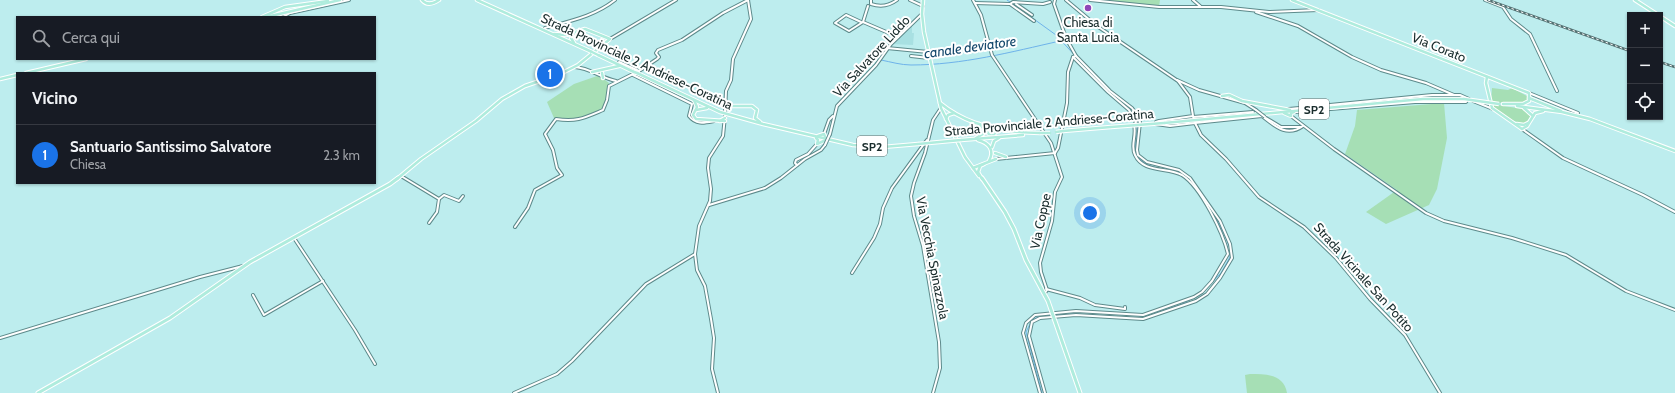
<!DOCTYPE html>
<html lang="it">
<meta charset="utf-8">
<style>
body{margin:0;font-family:Cabin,sans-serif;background:#20242c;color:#f1f3f6}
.controls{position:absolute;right:12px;top:12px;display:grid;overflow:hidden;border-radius:0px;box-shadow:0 1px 3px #0004}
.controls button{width:36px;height:36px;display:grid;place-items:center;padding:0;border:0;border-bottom:1px solid #363941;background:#171b24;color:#f1f3f6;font:20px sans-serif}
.you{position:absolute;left:1090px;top:213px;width:14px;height:14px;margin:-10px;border:3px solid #fff;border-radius:50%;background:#1a73e8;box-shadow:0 0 0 6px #1a73e833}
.badge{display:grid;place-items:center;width:26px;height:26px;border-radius:50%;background:#1a73e8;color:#fff;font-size:13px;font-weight:700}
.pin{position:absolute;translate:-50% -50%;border:2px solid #fff;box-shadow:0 1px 4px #0006}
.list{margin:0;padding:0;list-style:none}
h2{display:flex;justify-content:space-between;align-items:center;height:52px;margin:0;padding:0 16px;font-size:17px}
h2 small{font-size:13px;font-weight:400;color:#9ea1a6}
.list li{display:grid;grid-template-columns:26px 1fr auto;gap:12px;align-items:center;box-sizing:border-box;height:60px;padding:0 16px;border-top:1px solid #363941}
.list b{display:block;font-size:15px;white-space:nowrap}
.list p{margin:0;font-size:13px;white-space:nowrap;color:#9ea1a6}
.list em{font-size:13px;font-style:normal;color:#9ea1a6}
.icon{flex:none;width:22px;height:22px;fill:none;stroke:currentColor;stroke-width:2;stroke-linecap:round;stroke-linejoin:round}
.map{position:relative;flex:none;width:1675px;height:393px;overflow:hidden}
.search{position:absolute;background:#171b24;box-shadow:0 1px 3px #0004;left:16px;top:16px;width:360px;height:44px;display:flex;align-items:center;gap:10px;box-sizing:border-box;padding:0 14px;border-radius:0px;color:#9ea1a6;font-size:15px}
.panel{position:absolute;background:#171b24;box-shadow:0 1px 3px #0004;left:16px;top:72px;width:360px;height:112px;border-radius:0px}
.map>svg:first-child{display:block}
</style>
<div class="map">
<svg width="1675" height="393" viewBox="0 0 1675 393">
<rect width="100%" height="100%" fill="#bdedee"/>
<polygon fill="#a8e0e2" points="910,26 912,26 912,33 914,33 913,45 892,44"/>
<g fill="#a6dfb5">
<polygon points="1092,0 1160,0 1159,7"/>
<path d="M597 76 605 80 609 83 606 100 602 109C583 117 576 122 554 118L547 102 574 84Z"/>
<polygon points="1492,88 1508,90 1512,88 1527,96 1528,101 1517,104 1491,102"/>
<polygon points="1444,103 1447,138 1437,189 1429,205 1386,224 1366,212 1397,190 1345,154 1355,126 1357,110"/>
<path d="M1492 104 1523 109 1531 115 1526 123C1517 125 1495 112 1492 104Z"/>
<path d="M1250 374C1266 374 1284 374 1287 393H1247L1245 375Z"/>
</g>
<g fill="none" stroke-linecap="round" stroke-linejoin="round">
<g stroke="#6eb3ea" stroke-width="1">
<polyline points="1007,0 1010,2"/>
<polyline points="1013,4 1056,35 1103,86"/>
<path d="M881 60C891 62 901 65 911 65 962 65 1011 52 1060 41"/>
<path d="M1122 103C1127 107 1132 111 1135 116 1143 131 1127 151 1143 162 1154 170 1170 169 1182 173"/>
<polyline points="1054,315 1075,314 1137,318 1180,305 1201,294 1221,273 1230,257 1230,249 1226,238 1212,211"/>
<polyline points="1042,393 1026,332 1032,320 1038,317 1051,315"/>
</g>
<g stroke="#5d8a8b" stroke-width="4">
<g id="minor">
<path d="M871 0V4C880 7 889 6 897 0"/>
<polyline points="910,0 923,6"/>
<polyline points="973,0 981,15 992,55 1051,143 1062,177 1055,192 1052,221 1040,263 1041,272 1047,290 1044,294"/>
<polyline points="1055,0 1054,4 1066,38 1076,56 1073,57 1068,72 1067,103 1058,148 1055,153"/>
<polyline points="1066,0 1097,26 1178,81 1190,97 1193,116 1159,121 1156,122 1156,124 1170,126 1195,123 1201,135 1226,159 1259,197 1304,227 1336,258 1370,299 1405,335 1440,393"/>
<polyline points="1090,0 1159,7 1221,7 1269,12 1318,10"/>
<polyline points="1193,0 1200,6"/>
<polyline points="1485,0 1503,7 1511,19 1530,34 1557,91"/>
<polyline points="975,3 1010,4 1034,21"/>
<polyline points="1010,4 1013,2 1043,4 1050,2"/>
<polyline points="1016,4 1032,15"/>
<polyline points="1256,12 1298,26 1352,57 1381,70 1426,83 1454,95"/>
<polyline points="283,17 290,13 349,0"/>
<polyline points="861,22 846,15 835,23 849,31 863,22 898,37"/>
<polyline points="863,22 868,6"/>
<path d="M545 28C570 21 595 16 615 0"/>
<polyline points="610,39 676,0"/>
<polyline points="887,48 928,52"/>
<polyline points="911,56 929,58"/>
<polyline points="619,62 639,71"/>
<path d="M575 67C590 68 601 78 616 81"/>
<path d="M633 75 692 104 689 116C696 125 704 123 714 121"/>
<polyline points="1177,80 1199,90 1245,103 1256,110"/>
<polyline points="1529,93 1578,113"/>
<polyline points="1473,101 1493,109"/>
<polyline points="1289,109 1432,95 1460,95 1469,99"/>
<polyline points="725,112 726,91 731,80 733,59 751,19 748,0"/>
<polyline points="1294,112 1415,102 1466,102 1468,99"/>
<polyline points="1291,116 1334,149 1426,213 1444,221 1512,238 1566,255 1626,291 1675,310"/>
<polyline points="1193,117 1253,112"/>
<polyline points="1266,118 1281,127 1301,127"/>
<path d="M1195 123 1262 116C1274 125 1286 138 1303 126"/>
<polyline points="1522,129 1563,158 1643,195 1675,212"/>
<polyline points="824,134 829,120 833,116"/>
<polyline points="830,134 837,106 876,65 891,44 922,14"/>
<polyline points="996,159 1055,153"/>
<polyline points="797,165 795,163 796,160 808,154 817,144"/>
<polyline points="401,176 439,199 437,212 429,223"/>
<polyline points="439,199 444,195 459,201 463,196"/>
<polyline points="709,205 765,188 781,178 805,159 821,150 825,145"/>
<path d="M515 227 528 208 535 190 562 175 557 168 553 150 545 134 556 119C577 122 584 118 603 110L607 100 609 86 639 71 657 59 659 57 656 53 658 50 682 40 723 13 748 0"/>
<polyline points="294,238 355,330 375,364"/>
<polyline points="695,254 697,270 705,286 711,319 714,338 712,369 718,393"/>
<polyline points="852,273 874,238 880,224 883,208 892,188 927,140"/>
<polyline points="1046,289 1080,298 1095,305 1125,309 1125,307"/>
<polyline points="253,295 264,315 323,281"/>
<polyline points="0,338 200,277 243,266"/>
<polyline points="514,393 557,374 572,361 646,284 695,254 699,226 710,201 711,189 708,168 709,158 723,136 725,116"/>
<polyline points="933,393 940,368 939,342 923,246 914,216 911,196 914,183 925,153 933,120 941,108"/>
<path d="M1040 393 1023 333 1026 323 1035 315 1076 311 1143 315 1194 297 1202 292 1212 281 1228 254C1223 233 1201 187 1182 175 1167 167 1143 173 1135 155 1130 146 1137 135 1134 125L1136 122 1129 110 1108 92 1073 57"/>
<polyline points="1045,393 1029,336 1032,322 1040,318 1076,315 1143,319 1196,301 1207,294 1220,278 1232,258 1230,244 1220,221 1190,178 1179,170 1147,162 1138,155 1137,150 1140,122 1137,115 1132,108 1110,91 1076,56"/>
</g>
</g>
<g stroke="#fff" stroke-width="4.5">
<g id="major-far1">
<path d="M422 0C427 6 433 4 439 0"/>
<polyline points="477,0 592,52"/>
<polyline points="923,0 922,14 924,32 941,108 965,157 979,176"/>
<polyline points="1292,0 1529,93 1529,101 1523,104 1503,104"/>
<polyline points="1635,0 1675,26"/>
<polyline points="262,17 285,7 328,1"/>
<polyline points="266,17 340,0"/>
<polyline points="574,33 571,38 574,43"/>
<polyline points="598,55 634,72"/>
<polyline points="592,72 619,66"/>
<polyline points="26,73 86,59"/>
<polyline points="602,73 603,78"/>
<polyline points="637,73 720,112 763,124 853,145 883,147 918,144"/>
<polyline points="1487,77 1486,83 1492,108 1522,129"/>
<polyline points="0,79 17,75"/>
<polyline points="1222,96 1229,95 1242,101 1290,110"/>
<polyline points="1529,98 1561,111"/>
<polyline points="694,100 697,107 693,115 696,119 725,121"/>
<polyline points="726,103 731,106"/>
<path d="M940 103C968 126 1005 133 1040 133"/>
<polyline points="726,106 752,106 757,110 755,118 760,122"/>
<polyline points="1517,106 1562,112 1590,119 1675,151"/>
<polyline points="1524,108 1533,116"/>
<polyline points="696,110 707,108"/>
<polyline points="1284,113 1291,116 1291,113 1294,112"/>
<polyline points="946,119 948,115 954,113"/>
<polyline points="720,121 725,118"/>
<polyline points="1164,123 1423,99 1464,99"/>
<polyline points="1517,124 1524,125 1528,123"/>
<polyline points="984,129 989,134 994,134 996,132 995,129"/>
<polyline points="1522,129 1527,126 1535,113 1543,111"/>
<polyline points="1063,131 1111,127"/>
<polyline points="818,136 824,134 826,139"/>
<polyline points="816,138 818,140 817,144 826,140"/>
<polyline points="976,138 983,134 984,129 979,124"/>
<polyline points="961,140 1023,135"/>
<path d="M978 140C989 143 995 150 989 161"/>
<polyline points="992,147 994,141 999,138"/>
<polyline points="995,153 1006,157"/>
<polyline points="973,168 996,159"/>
<polyline points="397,179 421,159 476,121 502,99 525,86 560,74 578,65 610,39 585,29 566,35 554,34"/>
<polyline points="982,179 978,172 980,166 984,164"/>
</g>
</g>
<g stroke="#fff" stroke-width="5">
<g id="major">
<polyline points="982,178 1005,212 1014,229 1026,260 1048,301 1080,393"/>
<polyline points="38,393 170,318 250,262 390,184 398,178"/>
</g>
</g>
<use href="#minor" stroke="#fff" stroke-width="2"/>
<use href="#major-far1" stroke="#afecdd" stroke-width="2.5"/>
<use href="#major" stroke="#afecdd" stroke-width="3"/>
<g stroke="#537071" stroke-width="2.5">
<g id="rail">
<polyline points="1488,0 1630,51"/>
<polyline points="1660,62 1675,67"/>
</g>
</g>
<use href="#rail" stroke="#fff" stroke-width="1" stroke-dasharray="2.5" stroke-linecap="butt"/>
<g stroke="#5d8a8b" stroke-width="4" stroke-linecap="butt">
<g id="minor-bridge">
<polyline points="1256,110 1265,117"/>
<polyline points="825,145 830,134"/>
</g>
</g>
<g stroke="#fff" stroke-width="4.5" stroke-linecap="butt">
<g id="major-bridge">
<polyline points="592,52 598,55"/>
<polyline points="634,72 637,73"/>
<polyline points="1464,99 1499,104"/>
<polyline points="1111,127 1164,123"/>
<polyline points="1056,132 1063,131"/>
<polyline points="1040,133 1050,133"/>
<polyline points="918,144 961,140"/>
</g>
</g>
<use href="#minor-bridge" stroke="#fff" stroke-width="2"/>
<use href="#major-bridge" stroke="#afecdd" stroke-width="2.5"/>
</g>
<circle fill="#8f45b7" stroke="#fff" stroke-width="1.5" cx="1088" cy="8" r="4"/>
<g text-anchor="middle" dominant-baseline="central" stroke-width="4" stroke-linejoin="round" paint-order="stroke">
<g fill="#fff" stroke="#5e6b6b" stroke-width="1">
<rect x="1299" y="99" width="30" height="20" rx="3"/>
<rect x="857" y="136" width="30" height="20" rx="3"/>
</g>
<g font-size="12" font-weight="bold" fill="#192c2c">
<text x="1314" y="109">SP2</text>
<text x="872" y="146">SP2</text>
</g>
<g font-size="13" fill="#192c2c" stroke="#fff">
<text x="1088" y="22">Chiesa di<tspan x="1088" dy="15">Santa Lucia</tspan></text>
</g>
<g font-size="13" fill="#192c2c" stroke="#fff">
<text transform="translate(1439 47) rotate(22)">Via Corato</text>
<text transform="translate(871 56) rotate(-47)">Via Salvatore Liddo</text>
<text transform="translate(637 61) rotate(25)">Strada Provinciale 2 Andriese-Coratina</text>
<text transform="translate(1049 122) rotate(-5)">Strada Provinciale 2 Andriese-Coratina</text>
<text transform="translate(1040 221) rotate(-78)">Via Coppe</text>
<text transform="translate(933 258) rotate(79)">Via Vecchia Spinazzola</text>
<text transform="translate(1364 277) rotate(48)">Strada Vicinale San Potito</text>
</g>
<g font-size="14" font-style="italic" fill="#13476b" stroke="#fff">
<text transform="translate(970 47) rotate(-8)">canale deviatore</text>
</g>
</g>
</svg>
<div class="controls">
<button>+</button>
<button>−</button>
<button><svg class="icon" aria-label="locate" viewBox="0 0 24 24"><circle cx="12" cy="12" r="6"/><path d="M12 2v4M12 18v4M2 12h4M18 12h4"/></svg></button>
</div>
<div class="you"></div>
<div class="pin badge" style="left:550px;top:74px">1</div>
<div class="search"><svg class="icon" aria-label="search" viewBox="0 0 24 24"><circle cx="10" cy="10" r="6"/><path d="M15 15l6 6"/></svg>Cerca qui</div>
<section class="panel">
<h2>Vicino<small></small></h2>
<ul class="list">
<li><span class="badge">1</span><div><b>Santuario Santissimo Salvatore</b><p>Chiesa</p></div><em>2.3 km</em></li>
</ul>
</section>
</div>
